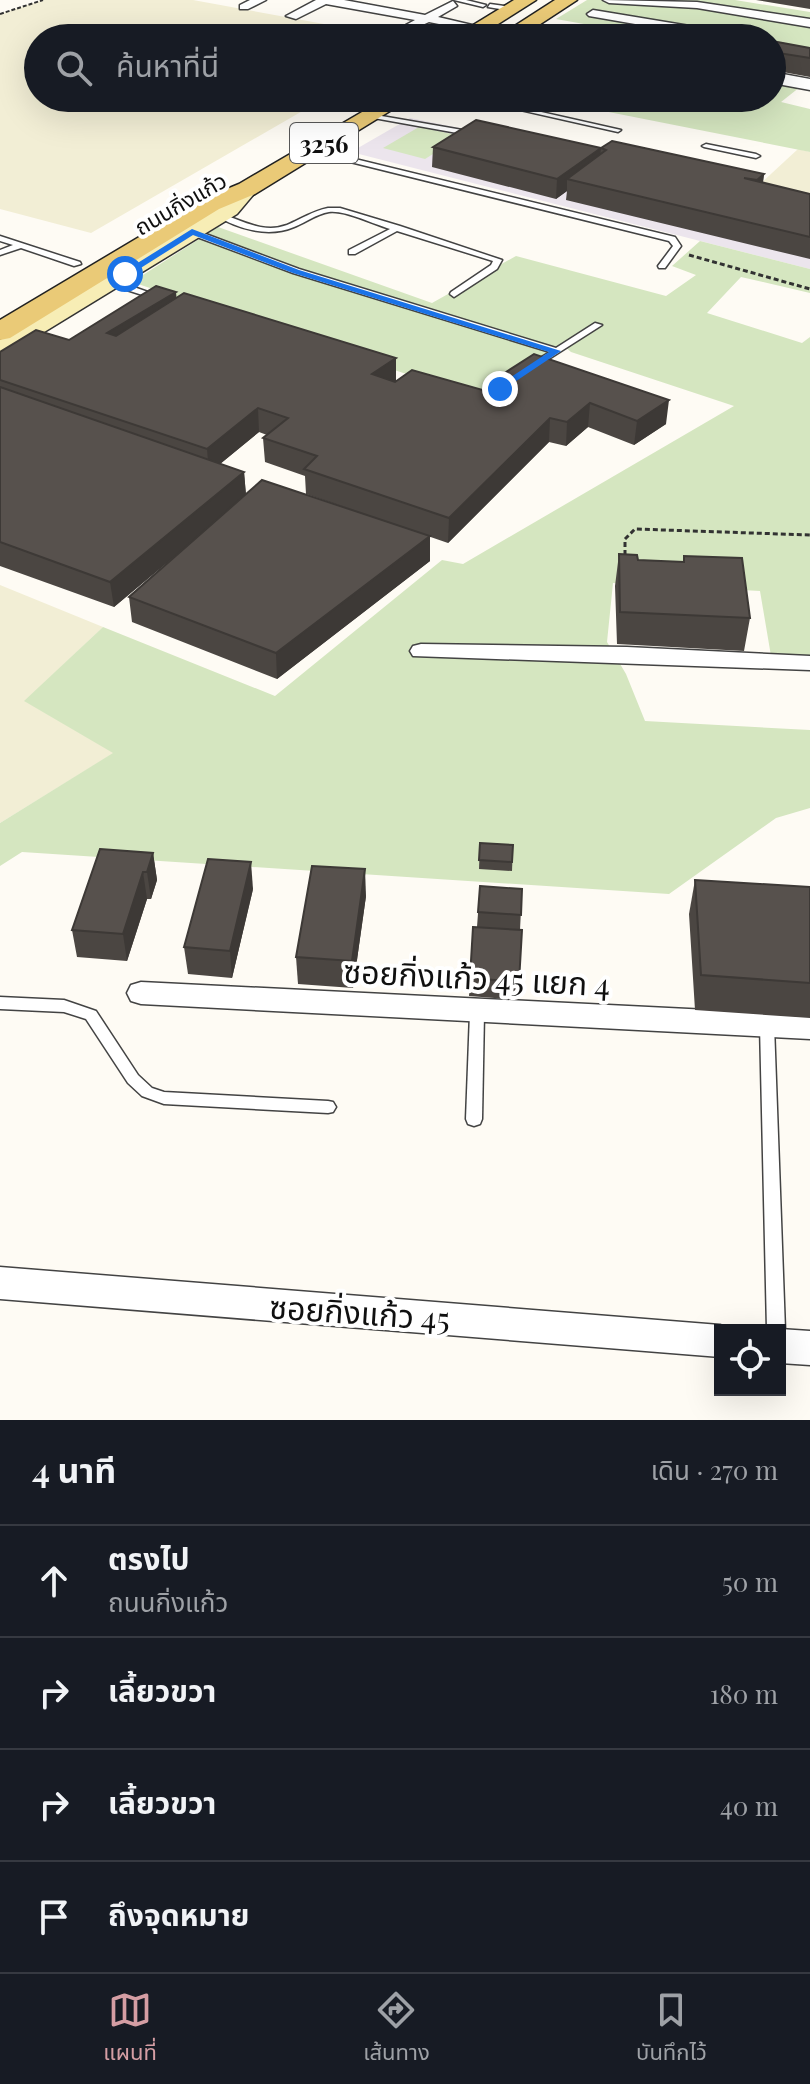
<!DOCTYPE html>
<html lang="th">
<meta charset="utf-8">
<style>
body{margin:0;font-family:"Playfair Display","Noto Sans Thai",serif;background:#242831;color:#f1f3f6}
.controls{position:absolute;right:24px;bottom:24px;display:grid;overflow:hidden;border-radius:0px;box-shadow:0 8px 32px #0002}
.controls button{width:72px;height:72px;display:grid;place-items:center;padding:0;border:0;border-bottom:2px solid #363941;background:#171b24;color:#f1f3f6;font:40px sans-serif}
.stop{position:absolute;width:24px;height:24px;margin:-18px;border:6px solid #1a73e8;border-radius:50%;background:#fff}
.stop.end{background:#1a73e8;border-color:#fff;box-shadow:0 2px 8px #0008}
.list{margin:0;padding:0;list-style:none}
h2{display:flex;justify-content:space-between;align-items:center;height:104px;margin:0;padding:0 32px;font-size:34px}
h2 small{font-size:26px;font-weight:400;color:#9ea1a6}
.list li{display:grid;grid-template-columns:52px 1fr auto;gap:24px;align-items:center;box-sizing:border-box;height:112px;padding:0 32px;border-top:2px solid #363941}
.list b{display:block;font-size:30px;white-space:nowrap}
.list p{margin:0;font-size:26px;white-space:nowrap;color:#9ea1a6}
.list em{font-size:26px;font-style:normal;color:#9ea1a6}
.icon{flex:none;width:44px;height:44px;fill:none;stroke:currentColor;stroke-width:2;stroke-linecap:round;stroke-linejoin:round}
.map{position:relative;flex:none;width:810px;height:1420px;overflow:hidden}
.search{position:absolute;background:#171b24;box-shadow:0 8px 32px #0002;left:24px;right:24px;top:24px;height:88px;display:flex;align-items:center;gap:20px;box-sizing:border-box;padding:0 28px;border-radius:44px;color:#9ea1a6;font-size:30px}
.sheet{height:552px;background:#171b24}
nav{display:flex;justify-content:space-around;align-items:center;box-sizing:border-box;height:112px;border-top:2px solid #363941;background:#171b24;font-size:22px;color:#9ea1a6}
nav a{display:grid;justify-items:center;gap:4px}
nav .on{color:#d59ea4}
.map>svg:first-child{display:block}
</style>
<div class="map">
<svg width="810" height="1420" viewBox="0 0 810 1420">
<rect width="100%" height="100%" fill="#fefbf4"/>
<polygon fill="#ece5ed" points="410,118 810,199 810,269 351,152"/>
<g fill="#f2eed5">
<polygon points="43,0 193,0 401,38 38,38 38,98 325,98 91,233 0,209 0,14"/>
<polygon points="798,149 810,152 810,199 757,187"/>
<polygon points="0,585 103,627 25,701 114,753 0,823"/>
</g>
<g fill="#d5e6c0">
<polygon points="587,0 735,0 810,12 810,65 772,58 772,38 662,38 556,19"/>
<polygon points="772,82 800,87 781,102 810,109 810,152 538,98 772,98"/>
<polygon points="419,127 462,136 425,159 383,148"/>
<polygon points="218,227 432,303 516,256 666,296 696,275 672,266 700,241 810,269 810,293 741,277 707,313 802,343 810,337 810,659 771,656 760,591 613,583 607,642 626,674 645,721 810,730 810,808 776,818 669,894 22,852 0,866 0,823 113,753 24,701 103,627 275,696 442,560 463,564 734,406 571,352 564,346 478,398 132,282"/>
</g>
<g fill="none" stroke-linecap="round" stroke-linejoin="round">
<g stroke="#434343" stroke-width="3">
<g id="service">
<polygon points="454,0 466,0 486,5 483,7"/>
<polygon points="490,4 511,7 514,9 511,11 488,7"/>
<polygon points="597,28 602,29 590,38 583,38"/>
<polygon points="772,72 810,79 810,83 772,76"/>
<polygon points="467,98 479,98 621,130 618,132"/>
<polygon points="370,114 474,132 477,134 474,136 368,117 367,116"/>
<polygon points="706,144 756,154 760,156 756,158 704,147 702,146"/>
<polygon points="310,148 675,237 681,246 665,268 659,268 658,266 673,246 669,241 310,152"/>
<path d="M328 208H340L400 226 502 260 497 269 454 297 450 294 451 292 491 265 493 261 397 231 355 254H349V250L390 229C373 224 345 210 329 212 316 214 305 223 294 227 268 238 238 229 215 215L219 213C241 220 263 234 287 225 301 219 313 211 328 208Z"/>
<polygon points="189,230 195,230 299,269 556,348 595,323 602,325 533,369 530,368 530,364 550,352 293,273 189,234"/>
<polygon points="0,236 80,262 81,264 74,266 21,248 0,255 0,250 13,245 0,241"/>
<polygon points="108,280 114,280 162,297 155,299 108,284"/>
<polygon points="0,997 64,1000 96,1011 138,1075 152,1088 164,1092 328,1101 333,1102 336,1107 333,1112 328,1113 164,1104 142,1096 128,1083 86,1019 64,1012 0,1009"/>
<polygon points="477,1007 482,1009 484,1013 482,1119 480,1124 474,1126 468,1124 466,1119 470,1013 472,1009"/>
<polygon points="767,1019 772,1021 774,1025 785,1330 780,1337 780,1330 767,1330 760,1025 762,1021"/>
</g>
</g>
<g stroke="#434343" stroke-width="3">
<g id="minor">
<polygon points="250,0 266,0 248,9 240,9 240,5"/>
<polygon points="316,0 344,0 425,15 453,1 457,6 438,17 485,28 479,32 429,22 394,38 393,32 415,20 326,4 296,19 286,16"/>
<polygon points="603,0 697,2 810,19 810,27 697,8 609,3"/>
<polygon points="593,10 738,34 744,38 716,38 589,16 587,14"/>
<polygon points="519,27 564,38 515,34 513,31"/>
<polygon points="772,75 810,82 810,90 772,83"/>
<polygon points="421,644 627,647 810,656 810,670 413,656 410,651 413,646"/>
<polygon points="141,982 810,1015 810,1039 141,1004 131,1001 127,993 131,985"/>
<polygon points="0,1267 720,1325 733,1330 720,1330 720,1357 0,1299"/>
<polygon points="780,1329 810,1331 810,1365 780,1363"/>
</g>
</g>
<g stroke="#323232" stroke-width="3">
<polygon id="secondary" points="247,183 258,189 237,214 0,359 0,340 221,204 240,185"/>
</g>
<g stroke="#212121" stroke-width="3">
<g id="primary">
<polygon points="514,0 536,0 476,38 452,38"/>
<polygon points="555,0 577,0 519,38 499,36"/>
<polygon points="386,98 411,98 255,194 219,209 10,338 0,340 0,320 203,199 239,184"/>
</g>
</g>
<polyline stroke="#323232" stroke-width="2" stroke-dasharray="4 2" stroke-linecap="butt" points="0,14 43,0"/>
<g stroke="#323232" stroke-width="3" stroke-dasharray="5 3" stroke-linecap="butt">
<polyline points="689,255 810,289"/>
<polyline points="625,555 625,539 635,529 810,535"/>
</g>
<use href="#service" fill="#fff" fill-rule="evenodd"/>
<use href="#minor" fill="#fff" fill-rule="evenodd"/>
<use href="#secondary" fill="#f7edb5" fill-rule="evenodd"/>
<use href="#primary" fill="#eaca77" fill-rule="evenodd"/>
</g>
<g fill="#4b4642">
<polygon points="756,0 810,0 810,9"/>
<polygon points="772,41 810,48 810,77 772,70"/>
<polygon points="433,147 601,148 600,155 601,148 764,174 763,183 810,194 810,259 566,200 567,191 556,199 432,167"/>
<polygon points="176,292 176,298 396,358 396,381 493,393 502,388 503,374 666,424 634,445 588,427 566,446 549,442 448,543 306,494 305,476 265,462 263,438 267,435 259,432 220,464 244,472 246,494 430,561 277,679 132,622 129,597 178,553 114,607 0,566 0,352 69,340"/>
<polygon points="619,554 638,560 683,562 684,556 750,618 744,651 617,644 615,586"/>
<polygon points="480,843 513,845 512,871 479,869"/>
<polygon points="153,853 157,880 151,899 147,899 127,961 77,957 72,930"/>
<polygon points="695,880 810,887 810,1018 695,1010 689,914"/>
<polygon points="480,886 522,889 520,930 522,930 518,1000 469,996 470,978 477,927"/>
<polygon points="253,889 232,978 188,974 184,947"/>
<polygon points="366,896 353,988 298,984 296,957"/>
</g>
<g fill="#3d3936">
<polygon points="601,148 599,168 567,179 567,191 556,199 557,179"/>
<polygon points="764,174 761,194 754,200 757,180"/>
<polygon points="176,292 178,314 110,356 107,333"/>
<polygon points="396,358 396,381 372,398 372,374"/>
<polygon points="669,400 666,424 634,445 637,421"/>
<polygon points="590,403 588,427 566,446 567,422"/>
<polygon points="258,408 259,432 209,473 207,449"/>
<polygon points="550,418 549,442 448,543 449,518"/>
<polygon points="244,472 246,497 114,607 110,582"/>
<polygon points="430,536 430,561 277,679 276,653"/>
<polygon points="153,853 157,880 151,899 147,872"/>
<polygon points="251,862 253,889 232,978 230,951"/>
<polygon points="365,869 366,896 353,988 352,961"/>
<polygon points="143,872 147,899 127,961 123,934"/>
</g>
<g fill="#57514d" stroke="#3d3936" stroke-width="2">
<polygon points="559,30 600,38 546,38"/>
<polygon points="772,41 810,48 810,58 772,52"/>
<polygon points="476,120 601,148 557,179 433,147"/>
<polygon points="612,141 764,174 757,180 744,178 810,194 810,237 567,179 606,150 601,148"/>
<polygon points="156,286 176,292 107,333 116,336 184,293 396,358 372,374 395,382 412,370 493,393 515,379 503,374 534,354 669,400 637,421 590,403 567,422 550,418 449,518 304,469 317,456 263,438 288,418 258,408 207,449 0,380 0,352 36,330 69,340"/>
<polygon points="0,387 244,472 110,582 0,542"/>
<polygon points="262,480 430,536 276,653 129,597"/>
<polygon points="619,554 637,555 638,560 684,562 684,556 742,558 750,618 620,612"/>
<polygon points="480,843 513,845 512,862 479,860"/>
<polygon points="100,849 153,853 147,872 143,872 123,934 72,930"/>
<polygon points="208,859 251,862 230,951 184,947"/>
<polygon points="312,866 365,869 352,961 296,957"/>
<polygon points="695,880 810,887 810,983 701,975"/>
<polygon points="480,886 522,889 521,915 478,912"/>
<polygon points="473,927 522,930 519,982 470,978"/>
</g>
<polygon fill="#1a73e8" points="192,229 299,270 561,351 500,392 496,387 549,352 293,273 193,235 128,276 120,274"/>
<g text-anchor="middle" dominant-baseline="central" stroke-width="8" stroke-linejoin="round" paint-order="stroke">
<g font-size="22" fill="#101010" stroke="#fff">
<text transform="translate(180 203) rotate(-30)">ถนนกิ่งแก้ว</text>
</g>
<rect fill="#fff" stroke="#585858" stroke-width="2" x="290" y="123" width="68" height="40" rx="6"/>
<g font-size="24" font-weight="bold" fill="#101010">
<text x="324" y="143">3256</text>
</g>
<g font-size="32" fill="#101010" stroke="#fff">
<text transform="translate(477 976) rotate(3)">ซอยกิ่งแก้ว 45 แยก 4</text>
<text transform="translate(360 1311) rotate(4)">ซอยกิ่งแก้ว 45</text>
</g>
</g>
</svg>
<div class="controls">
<button><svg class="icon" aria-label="locate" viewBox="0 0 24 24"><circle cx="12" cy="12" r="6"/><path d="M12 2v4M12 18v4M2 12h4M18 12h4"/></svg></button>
</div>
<div class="stop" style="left:125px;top:274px"></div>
<div class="stop end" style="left:500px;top:389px"></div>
<div class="search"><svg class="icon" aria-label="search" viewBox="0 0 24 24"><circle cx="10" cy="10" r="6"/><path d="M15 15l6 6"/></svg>ค้นหาที่นี่</div>
</div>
<section class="sheet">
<h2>4 นาที<small>เดิน · 270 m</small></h2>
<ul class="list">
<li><svg class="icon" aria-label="ahead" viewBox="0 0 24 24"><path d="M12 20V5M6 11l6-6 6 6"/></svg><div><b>ตรงไป</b><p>ถนนกิ่งแก้ว</p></div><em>50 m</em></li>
<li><svg class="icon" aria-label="right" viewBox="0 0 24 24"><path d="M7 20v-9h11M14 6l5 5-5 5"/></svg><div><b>เลี้ยวขวา</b></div><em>180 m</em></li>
<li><svg class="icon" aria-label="right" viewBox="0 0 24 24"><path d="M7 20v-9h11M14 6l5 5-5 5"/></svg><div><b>เลี้ยวขวา</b></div><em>40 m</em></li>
<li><svg class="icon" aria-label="arrive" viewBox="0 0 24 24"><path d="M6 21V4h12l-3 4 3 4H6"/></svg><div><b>ถึงจุดหมาย</b></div></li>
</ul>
</section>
<nav>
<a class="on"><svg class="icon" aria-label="map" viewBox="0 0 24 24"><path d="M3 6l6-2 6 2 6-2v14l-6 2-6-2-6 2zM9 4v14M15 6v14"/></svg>แผนที่</a>
<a><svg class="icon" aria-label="directions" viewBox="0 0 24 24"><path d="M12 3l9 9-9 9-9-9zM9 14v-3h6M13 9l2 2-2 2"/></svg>เส้นทาง</a>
<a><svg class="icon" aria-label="saved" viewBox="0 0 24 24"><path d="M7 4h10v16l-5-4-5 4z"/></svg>บันทึกไว้</a>
</nav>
